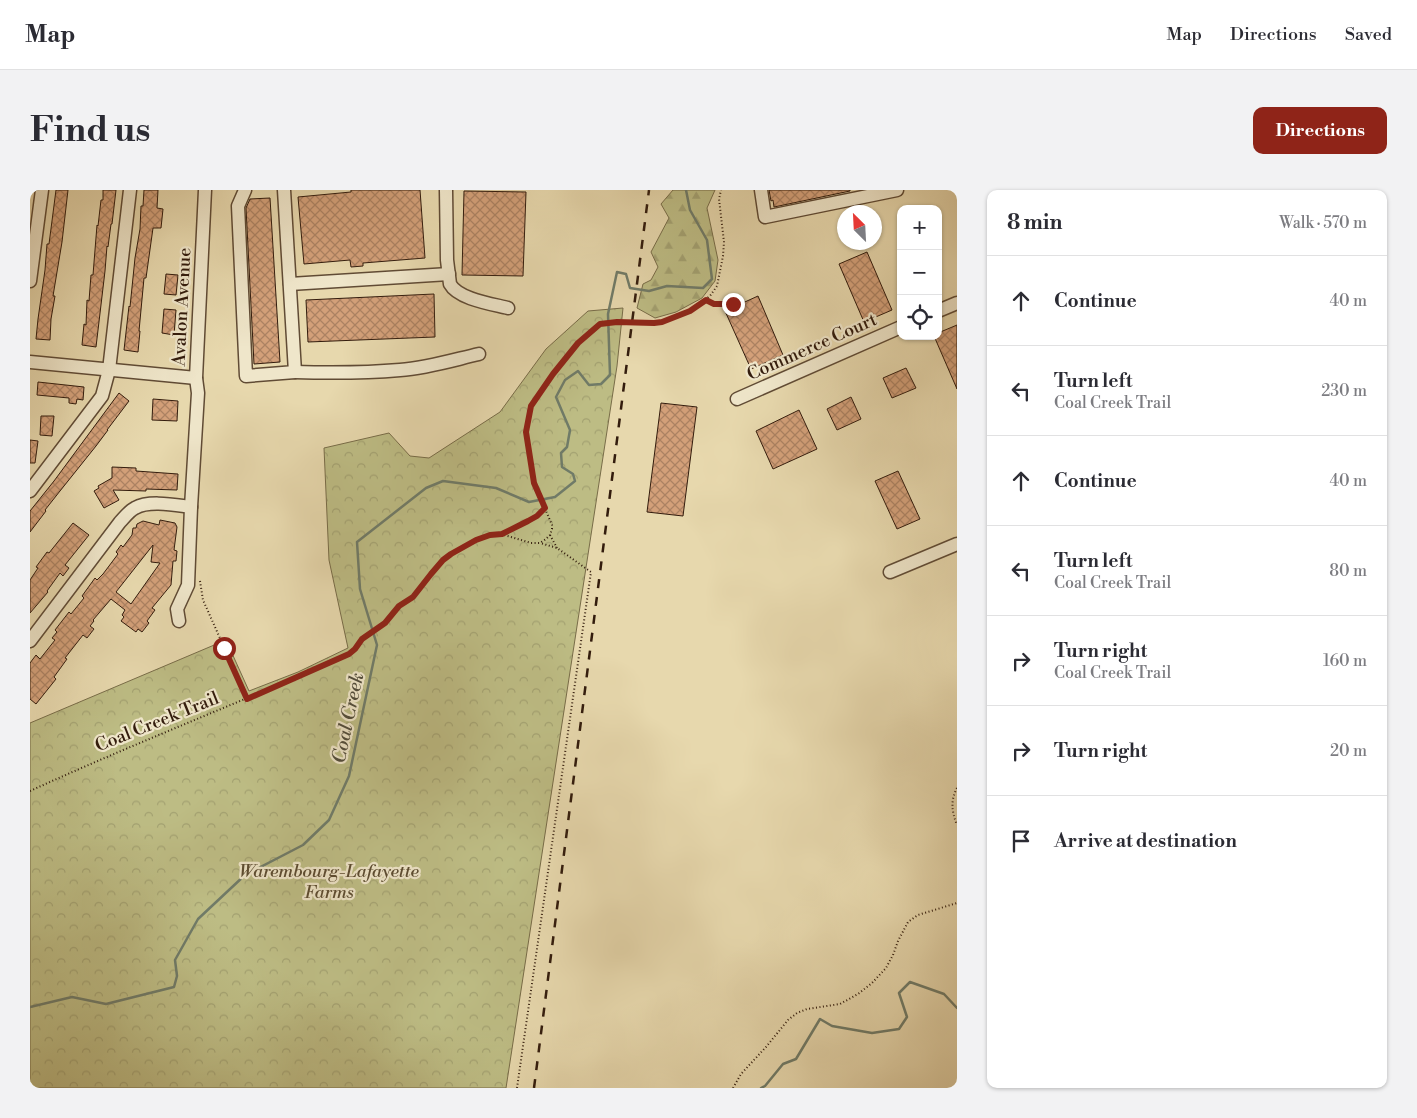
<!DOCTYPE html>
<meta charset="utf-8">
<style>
body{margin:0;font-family:"Libre Bodoni",serif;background:#f2f2f3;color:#2b2b33}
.controls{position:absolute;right:15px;top:15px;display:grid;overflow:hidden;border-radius:10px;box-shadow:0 1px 4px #0004}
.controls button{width:45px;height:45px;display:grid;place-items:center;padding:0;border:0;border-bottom:1px solid #e1e1e2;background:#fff;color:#2b2b33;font:25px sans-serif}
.compass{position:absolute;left:807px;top:15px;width:45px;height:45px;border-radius:50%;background:#fff;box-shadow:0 1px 4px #0004;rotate:336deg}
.stop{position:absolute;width:15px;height:15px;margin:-11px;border:4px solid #8f2418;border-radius:50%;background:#fff}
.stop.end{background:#8f2418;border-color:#fff;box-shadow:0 1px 5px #0008}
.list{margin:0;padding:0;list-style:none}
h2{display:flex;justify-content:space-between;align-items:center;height:65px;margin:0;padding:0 20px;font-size:21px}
h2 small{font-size:16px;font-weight:400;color:#7c7c81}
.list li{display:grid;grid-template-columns:32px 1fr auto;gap:15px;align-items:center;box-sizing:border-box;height:90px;padding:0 20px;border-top:1px solid #e1e1e2}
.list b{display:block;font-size:19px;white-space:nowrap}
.list p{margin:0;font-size:16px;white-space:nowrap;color:#7c7c81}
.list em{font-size:16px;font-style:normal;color:#7c7c81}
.icon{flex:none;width:28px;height:28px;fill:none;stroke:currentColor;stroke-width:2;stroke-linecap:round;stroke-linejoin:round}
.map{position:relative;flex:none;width:927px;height:898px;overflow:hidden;border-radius:10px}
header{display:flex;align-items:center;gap:30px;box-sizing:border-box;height:70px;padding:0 25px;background:#fff;border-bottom:1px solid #e1e1e2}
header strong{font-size:24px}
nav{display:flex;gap:28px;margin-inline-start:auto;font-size:18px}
.intro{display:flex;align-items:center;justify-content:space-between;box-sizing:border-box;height:120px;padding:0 30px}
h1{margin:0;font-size:35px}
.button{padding:12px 22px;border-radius:10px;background:#8f2418;color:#fff;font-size:18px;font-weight:700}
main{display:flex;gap:30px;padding:0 30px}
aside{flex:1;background:#fff;border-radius:10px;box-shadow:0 1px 4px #0004}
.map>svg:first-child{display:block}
</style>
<header>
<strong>Map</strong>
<nav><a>Map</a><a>Directions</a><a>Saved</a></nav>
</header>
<div class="intro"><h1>Find us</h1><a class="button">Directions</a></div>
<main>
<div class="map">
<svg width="927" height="898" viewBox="0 0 927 898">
<defs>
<pattern id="forest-firs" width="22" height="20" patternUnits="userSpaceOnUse" patternTransform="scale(1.25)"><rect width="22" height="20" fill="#bdbc84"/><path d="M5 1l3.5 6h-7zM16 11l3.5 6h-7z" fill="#a3a171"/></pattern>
<pattern id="park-crowns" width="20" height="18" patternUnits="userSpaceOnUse" patternTransform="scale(1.25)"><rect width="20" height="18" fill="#bdbc84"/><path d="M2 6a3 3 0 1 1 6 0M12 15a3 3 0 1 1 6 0" fill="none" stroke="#a3a171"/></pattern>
<pattern id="building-cross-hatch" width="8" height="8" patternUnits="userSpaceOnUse" patternTransform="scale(1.25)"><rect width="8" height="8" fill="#d3a079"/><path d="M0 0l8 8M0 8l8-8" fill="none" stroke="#ac8262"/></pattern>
</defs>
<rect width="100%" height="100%" fill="#e7d8ad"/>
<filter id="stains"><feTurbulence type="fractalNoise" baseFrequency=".004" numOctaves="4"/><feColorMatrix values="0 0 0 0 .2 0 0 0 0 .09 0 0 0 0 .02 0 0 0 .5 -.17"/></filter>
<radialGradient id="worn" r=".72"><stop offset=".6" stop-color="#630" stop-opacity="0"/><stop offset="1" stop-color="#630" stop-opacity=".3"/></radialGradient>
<polygon fill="url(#forest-firs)" stroke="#786c48" points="643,0 685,0 677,18 688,70 685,91 672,108 646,122 625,128 607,118 613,94 621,90 628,77 621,62 639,28 631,14"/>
<polygon fill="url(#park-crowns)" stroke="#786c48" points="593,118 587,176 476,898 0,898 0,533 196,450 219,501 268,482 318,458 299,370 294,258 359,243 380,266 399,268 470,222 516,159 558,121"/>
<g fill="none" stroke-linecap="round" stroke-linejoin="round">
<g stroke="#707b68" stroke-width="2.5">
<polyline points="0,817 42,807 76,814 144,797 147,786 145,770 168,729 215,685 273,655 299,630 319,586 347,455 330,399 327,352 396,298 413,291 466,298 499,312 525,307 545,291 543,284 532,277 531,263 537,257 540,240 526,207 535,190 548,181 559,195 571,194 580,185 578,124 587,82 596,84 600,98 619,101 637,96 673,98 682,89 677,50 660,20 656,0"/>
<polyline points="731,898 735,896 753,874 766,869 790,829 802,836 842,843 869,839 877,827 869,803 880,792 914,804 927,818"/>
</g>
</g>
<g fill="url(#building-cross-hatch)" stroke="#331c0d" fill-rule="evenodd">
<polygon points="26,0 38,0 32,52 23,106 25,106 21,129 20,150 6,149 8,129 15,80 17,54 19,54"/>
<polygon points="73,0 86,0 82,34 81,34 78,57 77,56 75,81 66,157 52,155 54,134 56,135 57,110 59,111 61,85 63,85 67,35 68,36 71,10 73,10"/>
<polygon points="114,0 128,0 127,18 133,19 131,38 123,38 116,88 114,88 109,141 110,141 108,162 94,160 99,116 100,117 105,68 110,39 111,16 113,16"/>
<polygon points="321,0 390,0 395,68 333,73 333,76 321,77 320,70 274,74 268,7 321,2"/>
<polygon points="739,0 820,0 820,1 744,17 743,10 741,11"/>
<polygon points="434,1 496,2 493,86 432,85"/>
<polygon points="240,8 250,172 224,174 216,18 220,9"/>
<polygon points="837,62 862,120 834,132 809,74"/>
<polygon points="136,84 148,85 146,105 134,104"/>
<polygon points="404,104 405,147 278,152 276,110"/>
<polygon points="728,106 753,165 721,179 695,121"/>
<polygon points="134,119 146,120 144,145 132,143"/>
<polygon points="927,135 927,199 904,146 908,146 908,143"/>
<polygon points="876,178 886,198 862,208 853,188"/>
<polygon points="8,192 54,197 53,210 47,209 46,214 39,213 39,208 7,205"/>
<polygon points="89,203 99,211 77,240 78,240 66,256 30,301 15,320 16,321 0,342 0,321 24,291"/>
<polygon points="821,207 831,229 807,240 797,219"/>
<polygon points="123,209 148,211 147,231 122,230"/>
<polygon points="631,213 667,217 653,326 617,322"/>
<polygon points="769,220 787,259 743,279 726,241"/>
<polygon points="11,226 24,226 22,246 10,245"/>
<polygon points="0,250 8,251 5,273 0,273"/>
<polygon points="82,277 106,278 106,281 148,284 147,300 116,299 116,301 83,300 89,310 74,318 64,301 69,298 68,296 82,288"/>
<polygon points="868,281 890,329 867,339 845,291"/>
<path d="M130 330 145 333 147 337 144 360 147 361 146 371H143L141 395 122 418 125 420 117 431 119 433 112 442 108 439 106 442 91 431 94 427 92 425 95 420 81 409 63 430 64 431 60 436 64 439 57 448 53 445 35 468 37 469 24 487 26 489 6 514 0 509V473L6 465 10 469 25 450 22 448 27 442 25 440 39 422 41 424 54 408 52 406 65 388 67 390 73 384 88 364 86 362 91 355 93 357 102 345 103 338H106L107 334 113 331 129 335ZM123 355 121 372 130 373 101 414 86 402Z"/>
<polygon points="43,333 59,345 35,375 39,378 33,386 30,383 17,401 18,402 0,423 0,390 8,378 6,377 17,362 19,363"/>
</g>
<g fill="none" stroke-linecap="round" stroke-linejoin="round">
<g stroke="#604b35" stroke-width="15">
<g id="minor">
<polyline points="215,0 208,16 216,186 265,182 254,0"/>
<path d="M416 0 417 70 420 94C428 109 462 114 478 118"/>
<polyline points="731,0 735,27 867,0"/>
<polyline points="0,91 12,0"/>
<polyline points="260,94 419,84"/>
<polyline points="908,121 927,113"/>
<polyline points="0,172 166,188 175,0"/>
<path d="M265 182C300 183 335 183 370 180 397 178 423 170 449 164"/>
<polyline points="707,209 871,137"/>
<polyline points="0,301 72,206 79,180 100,0"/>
<polyline points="860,382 927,354"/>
<polyline points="149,431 147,419 158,395 161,317 168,203 166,188"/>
<path d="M0 451 90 332C94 328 99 321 105 318 119 310 145 315 161 317"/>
</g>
</g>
<g stroke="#331c0d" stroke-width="2" stroke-dasharray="1 2.5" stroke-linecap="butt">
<polyline points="676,110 684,114 703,114"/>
<polyline points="472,343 507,326 515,318"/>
<polyline points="520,345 527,358"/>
<polyline points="170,391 173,410 217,509"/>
<path d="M927 598C920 611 922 622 927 635"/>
<path d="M0 601C105 553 214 511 319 464L325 459 332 449 355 433 369 416 383 407 413 370 428 359 460 345 471 344 501 353H510L516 349 520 345 522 339V335L504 293 496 242 501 216 523 184 548 153 570 134 587 132 624 133 632 132 660 121 680 106 687 96 693 66 694 52 689 9 691 0"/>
<polyline points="487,898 561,382 527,358 510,353"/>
<polyline points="703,898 711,884 736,857 758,830 767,823 777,819 810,814 828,804 842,793 856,778 863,765 868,751 878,732 888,725 927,713"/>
</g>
<use href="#minor" stroke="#efe6ca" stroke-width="12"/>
<polyline stroke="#331c0d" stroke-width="2.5" stroke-dasharray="9 9" stroke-linecap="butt" points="504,898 619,0"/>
</g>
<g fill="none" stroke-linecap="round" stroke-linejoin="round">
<polyline stroke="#8f2418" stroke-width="6" points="194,458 217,509 319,464 325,459 332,449 355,433 369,416 383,407 401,384 413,370 421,364 446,350 460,345 472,344 498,331 507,326 515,318 504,293 496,242 501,216 523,184 548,153 570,134 587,132 624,133 632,132 660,121 676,110 684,114 703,114"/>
</g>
<g text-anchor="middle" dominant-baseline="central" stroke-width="4.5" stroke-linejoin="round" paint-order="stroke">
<g font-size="18" fill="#331c0d" stroke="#efe6ca">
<text transform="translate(152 117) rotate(-87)">Avalon Avenue</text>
<text transform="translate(782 157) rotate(-24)">Commerce Court</text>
<text transform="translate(127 532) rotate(-22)">Coal Creek Trail</text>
</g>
<g font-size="18" font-style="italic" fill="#5c4c31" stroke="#efe6ca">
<text x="299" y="681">Warembourg-Lafayette<tspan x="299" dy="21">Farms</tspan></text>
</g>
<g font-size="19" font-style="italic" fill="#514c3b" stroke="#efe6ca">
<text transform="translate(318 528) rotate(-78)">Coal Creek</text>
</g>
</g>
<rect width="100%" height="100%" filter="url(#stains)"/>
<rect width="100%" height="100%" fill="url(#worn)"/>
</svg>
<div class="controls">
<button>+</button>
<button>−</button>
<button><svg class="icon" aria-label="locate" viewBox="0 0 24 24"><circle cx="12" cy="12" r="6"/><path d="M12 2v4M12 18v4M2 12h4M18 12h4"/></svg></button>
</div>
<svg class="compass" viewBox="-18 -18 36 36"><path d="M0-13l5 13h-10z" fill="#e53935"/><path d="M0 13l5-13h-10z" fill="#7c7c81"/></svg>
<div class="stop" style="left:194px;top:458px"></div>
<div class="stop end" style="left:703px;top:114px"></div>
</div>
<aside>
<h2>8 min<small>Walk · 570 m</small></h2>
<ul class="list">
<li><svg class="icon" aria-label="ahead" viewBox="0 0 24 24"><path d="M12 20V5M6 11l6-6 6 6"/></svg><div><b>Continue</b></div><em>40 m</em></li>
<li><svg class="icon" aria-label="left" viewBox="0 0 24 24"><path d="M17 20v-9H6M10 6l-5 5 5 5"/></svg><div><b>Turn left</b><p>Coal Creek Trail</p></div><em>230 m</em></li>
<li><svg class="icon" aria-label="ahead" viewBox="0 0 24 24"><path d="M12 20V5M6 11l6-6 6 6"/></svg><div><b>Continue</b></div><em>40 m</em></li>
<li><svg class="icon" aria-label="left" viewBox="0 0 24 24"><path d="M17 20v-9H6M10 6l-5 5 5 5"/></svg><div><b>Turn left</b><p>Coal Creek Trail</p></div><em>80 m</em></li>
<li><svg class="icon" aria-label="right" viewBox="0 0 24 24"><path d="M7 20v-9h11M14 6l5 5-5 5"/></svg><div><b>Turn right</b><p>Coal Creek Trail</p></div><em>160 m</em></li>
<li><svg class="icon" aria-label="right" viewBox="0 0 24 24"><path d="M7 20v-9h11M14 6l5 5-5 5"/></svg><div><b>Turn right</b></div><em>20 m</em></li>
<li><svg class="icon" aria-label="arrive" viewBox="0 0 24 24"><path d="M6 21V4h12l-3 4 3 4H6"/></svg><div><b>Arrive at destination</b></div></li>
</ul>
</aside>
</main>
